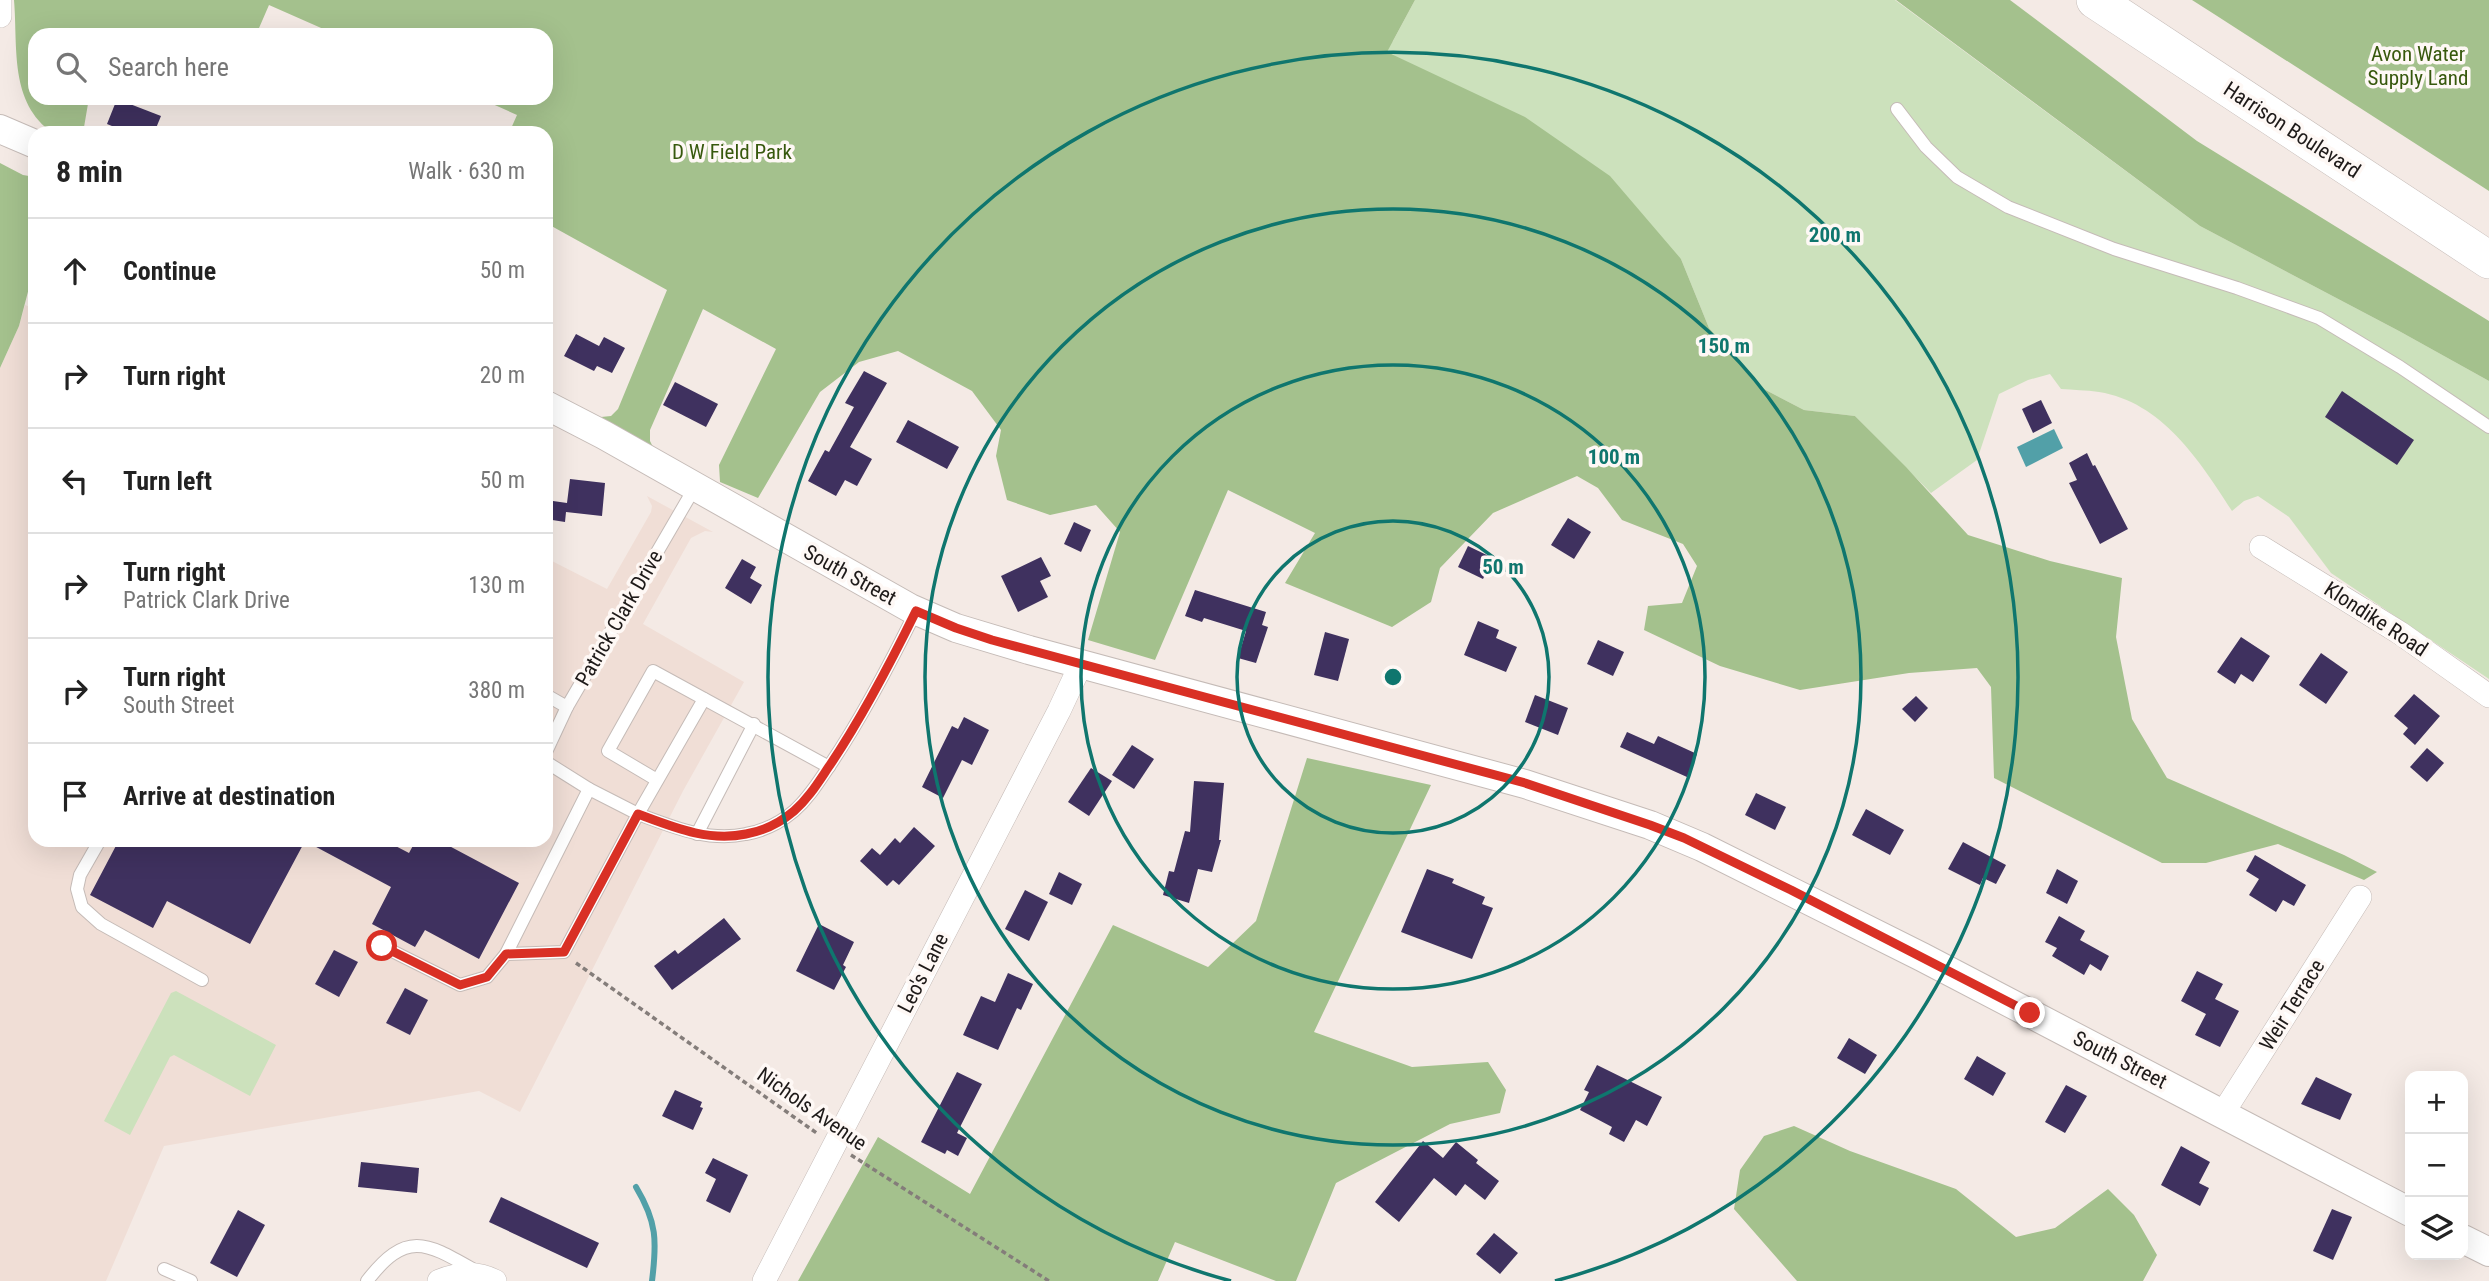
<!DOCTYPE html>
<meta charset="utf-8">
<style>
body{margin:0;font-family:"Roboto Condensed",sans-serif;background:#f2f2f2;color:#222}
.controls{position:absolute;right:21px;bottom:21px;display:grid;overflow:hidden;border-radius:14px;box-shadow:0 7px 28px #0002}
.controls button{width:63px;height:63px;display:grid;place-items:center;padding:0;border:0;border-bottom:2px solid #e0e0e0;background:#fff;color:#222;font:35px sans-serif}
.stop{position:absolute;width:21px;height:21px;margin:-16px;border:5px solid #d93025;border-radius:50%;background:#fff}
.stop.end{background:#d93025;border-color:#fff;box-shadow:0 2px 7px #0008}
.list{margin:0;padding:0;list-style:none}
h2{display:flex;justify-content:space-between;align-items:center;height:91px;margin:0;padding:0 28px;font-size:30px}
h2 small{font-size:23px;font-weight:400;color:#767676}
.list li{display:grid;grid-template-columns:46px 1fr auto;gap:21px;align-items:center;box-sizing:border-box;height:105px;padding:0 28px;border-top:2px solid #e0e0e0}
.list b{display:block;font-size:26px;white-space:nowrap}
.list p{margin:0;font-size:23px;white-space:nowrap;color:#767676}
.list em{font-size:23px;font-style:normal;color:#767676}
.icon{flex:none;width:38px;height:38px;fill:none;stroke:currentColor;stroke-width:2;stroke-linecap:round;stroke-linejoin:round}
.map{position:relative;flex:none;width:2489px;height:1281px;overflow:hidden}
.search{position:absolute;background:#fff;box-shadow:0 7px 28px #0002;left:28px;top:28px;width:525px;height:77px;display:flex;align-items:center;gap:18px;box-sizing:border-box;padding:0 24px;border-radius:21px;color:#767676;font-size:26px}
.panel{position:absolute;background:#fff;box-shadow:0 7px 28px #0002;left:28px;top:126px;width:525px;height:721px;border-radius:21px}
.map>svg:first-child{display:block}
</style>
<div class="map">
<svg width="2489" height="1281" viewBox="0 0 2489 1281">
<rect width="100%" height="100%" fill="#f4eae5"/>
<polygon fill="#f0ded6" points="25,305 35,309 35,840 546,840 546,558 607,589 651,512 652,506 647,496 713,532 705,531 691,538 643,624 744,682 683,791 520,1112 479,1091 164,1146 106,1281 0,1281 0,368 19,326"/>
<g fill="#cce1bc">
<path d="M1415 0H1895L2200 226 2399 331 2489 381V679L2331 573 2289 517 2258 496 2244 501 2232 511C2200 461 2162 402 2099 392 2086 390 2073 390 2061 389L2050 374 2028 380 1999 394 1977 460 1931 493 1855 416 1804 410 1758 386 1709 328 1681 259 1282 113 1393 41Z"/>
<polygon points="176,991 276,1045 250,1096 174,1055 170,1057 130,1135 104,1121 171,993"/>
</g>
<g fill="#a4c18d">
<path d="M14 0H1415L1387 52 1525 117 1610 176 1681 259 1709 328 1758 386 1804 410 1855 416 1906 467 1968 535 2050 561 2122 578 2116 637 2132 719 2167 778 2344 855 2377 872 2364 880 2278 844 2206 863H2162L1994 778 1991 687 1977 668 1909 673 1800 690 1720 666 1644 630 1648 606 1682 603 1697 566 1683 544 1622 520 1598 488 1577 476 1493 513 1440 568 1431 602 1392 627 1285 583 1315 533 1228 490 1155 660 1088 640 1120 532 1096 505 1050 515 1007 500 996 456 1001 430 972 391 898 351 859 362 820 392 758 498 720 482 719 465 776 349 703 309 650 430V441L653 447 601 417 611 416 618 409 667 290 546 223V133H509L517 115 479 98H546V35H337L269 5 256 35H35V98H89L83 133H53C9 103 18 47 14 0Z"/>
<polygon points="1896,0 2010,0 2197,141 2489,321 2489,381 2399,331 2200,226"/>
<polygon points="2192,0 2489,0 2489,191 2214,14"/>
<polygon points="0,163 23,175 35,177 35,265 19,326 0,368"/>
<polygon points="1307,758 1431,785 1314,1032 1412,1067 1488,1062 1506,1090 1500,1113 1450,1124 1336,1183 1296,1281 1276,1281 1175,1242 1158,1281 798,1281 878,1137 970,1194 1113,925 1208,967 1256,921"/>
<polygon points="1794,1126 1850,1151 1956,1189 2016,1237 2055,1228 2108,1189 2134,1215 2157,1255 2143,1281 1797,1281 1734,1209 1740,1170 1764,1136"/>
</g>
<polygon fill="#52a0a8" points="2054,429 2063,448 2026,467 2017,447"/>
<g fill="none" stroke-linecap="round" stroke-linejoin="round">
<path stroke="#52a0a8" stroke-width="6" d="M636 1187C657 1222 657 1241 652 1281"/>
</g>
<g fill="#3f315f">
<polygon points="117,99 161,116 154,133 129,133 107,124"/>
<polygon points="576,334 599,346 604,337 625,348 612,373 597,366 594,371 564,356"/>
<polygon points="864,371 887,383 850,447 872,459 857,486 845,480 836,496 808,481 825,450 829,452 854,407 845,403"/>
<polygon points="675,382 718,404 706,427 663,405"/>
<polygon points="2342,391 2414,440 2397,465 2325,417"/>
<polygon points="2041,400 2052,423 2033,433 2022,409"/>
<polygon points="908,420 959,447 947,469 896,442"/>
<polygon points="2087,453 2093,466 2095,465 2128,529 2100,544 2069,483 2077,480 2069,463"/>
<polygon points="570,479 605,483 602,516 566,512 565,522 546,519 546,500 567,503"/>
<polygon points="1568,518 1591,532 1574,559 1551,545"/>
<polygon points="1074,522 1091,530 1081,552 1064,544"/>
<polygon points="1468,546 1493,558 1483,579 1458,567"/>
<polygon points="1041,557 1051,576 1040,581 1048,597 1018,612 1001,576"/>
<polygon points="742,559 756,567 750,578 762,585 751,604 725,588"/>
<polygon points="1195,590 1266,612 1262,625 1268,627 1256,663 1238,658 1246,631 1204,618 1202,622 1185,616"/>
<polygon points="1478,621 1499,630 1496,638 1517,647 1506,672 1464,655"/>
<polygon points="1325,632 1349,639 1338,681 1314,675"/>
<polygon points="2241,637 2270,656 2253,682 2241,674 2235,684 2217,672"/>
<polygon points="1598,640 1624,652 1613,676 1587,664"/>
<polygon points="2321,653 2348,672 2326,704 2299,685"/>
<polygon points="2414,694 2440,716 2415,745 2403,734 2408,728 2394,716"/>
<polygon points="1535,695 1568,708 1558,735 1525,722"/>
<polygon points="1916,696 1928,708 1915,722 1902,709"/>
<polygon points="964,717 989,730 972,765 962,760 943,798 922,787 952,726 958,729"/>
<polygon points="1627,732 1654,744 1658,736 1697,754 1687,777 1620,747"/>
<polygon points="1132,745 1154,759 1134,789 1112,775"/>
<polygon points="2427,748 2444,763 2427,782 2410,767"/>
<polygon points="1091,768 1112,781 1089,816 1068,802"/>
<polygon points="1194,781 1224,783 1219,840 1221,840 1212,872 1198,869 1189,903 1163,895 1169,871 1174,872 1185,831 1190,832"/>
<polygon points="1756,793 1786,807 1775,830 1745,815"/>
<polygon points="1866,809 1904,830 1890,855 1852,835"/>
<polygon points="914,827 935,846 899,885 893,880 887,886 860,861 872,848 880,855 895,838 900,843"/>
<polygon points="119,840 384,840 409,853 416,840 438,840 519,883 479,959 425,930 415,947 372,924 391,887 305,841 250,944 167,901 153,928 90,895"/>
<polygon points="1963,842 2006,865 1996,884 1983,878 1980,885 1948,869"/>
<polygon points="2255,855 2306,885 2294,906 2283,900 2276,912 2249,895 2259,879 2246,871"/>
<polygon points="1427,869 1454,879 1452,883 1485,897 1482,904 1493,908 1472,959 1401,932"/>
<polygon points="2057,869 2078,881 2067,904 2046,893"/>
<polygon points="1059,872 1082,884 1072,905 1049,894"/>
<polygon points="1025,890 1048,902 1029,941 1005,929"/>
<polygon points="2059,916 2085,931 2080,940 2109,956 2101,971 2090,964 2084,975 2052,956 2057,948 2045,942"/>
<polygon points="724,918 741,939 672,990 654,966 675,950 678,954"/>
<polygon points="819,924 854,942 843,965 846,967 834,990 796,971"/>
<polygon points="334,950 358,962 339,997 315,984"/>
<polygon points="2197,971 2223,984 2215,999 2239,1011 2220,1047 2195,1035 2206,1014 2181,1001"/>
<polygon points="1008,973 1033,984 1021,1010 1017,1008 998,1050 963,1035 981,996 995,1002"/>
<polygon points="405,988 428,1000 410,1035 386,1023"/>
<polygon points="1849,1038 1877,1055 1865,1074 1837,1058"/>
<polygon points="1977,1056 2006,1073 1993,1096 1964,1079"/>
<polygon points="1597,1065 1662,1097 1647,1126 1636,1120 1624,1142 1609,1134 1612,1127 1580,1110 1589,1092 1584,1090"/>
<polygon points="957,1072 982,1084 957,1133 967,1138 958,1156 947,1150 945,1154 921,1142"/>
<polygon points="2316,1077 2352,1094 2340,1120 2301,1104"/>
<polygon points="2066,1085 2087,1096 2065,1133 2045,1122"/>
<polygon points="675,1090 702,1102 700,1107 703,1108 693,1130 662,1116"/>
<polygon points="1423,1141 1443,1158 1456,1142 1478,1160 1476,1163 1499,1181 1485,1200 1465,1184 1456,1196 1434,1178 1399,1222 1375,1202"/>
<polygon points="2181,1146 2210,1162 2199,1183 2209,1188 2200,1206 2161,1185"/>
<polygon points="713,1158 748,1175 730,1213 706,1201 716,1179 705,1173"/>
<polygon points="361,1162 419,1168 417,1193 358,1187"/>
<polygon points="501,1197 599,1243 587,1268 489,1222"/>
<polygon points="2332,1209 2352,1217 2333,1260 2313,1251"/>
<polygon points="238,1210 265,1225 237,1277 210,1263"/>
<polygon points="1494,1233 1518,1253 1500,1274 1476,1254"/>
</g>
<g fill="none" stroke-linecap="round" stroke-linejoin="round">
<g stroke="#c5bbb7" stroke-width="14">
<g id="service">
<polyline points="1897,109 1926,147 1957,177 2008,207 2114,249 2237,288 2319,318 2400,367 2489,427"/>
<polyline points="546,695 567,707"/>
<path d="M704 699 638 814C673 827 708 842 746 834 763 831 781 822 794 811 809 798 819 781 830 765 863 716 890 664 916 611"/>
<polyline points="546,752 567,707 695,487"/>
<polyline points="657,780 608,751 653,671 829,767"/>
<polyline points="697,834 754,724"/>
<polyline points="100,840 80,875 77,889 82,907 101,924 202,980"/>
<polyline points="382,946 460,985 487,977 506,954 564,952 638,814 589,789 546,762"/>
<polyline points="506,954 589,789"/>
<polyline points="164,1269 191,1281"/>
<path d="M367 1281C407 1229 427 1243 476 1271"/>
</g>
</g>
<g stroke="#c5bbb7" stroke-width="24">
<g id="minor">
<polyline points="0,1 0,16"/>
<polyline points="2261,547 2400,633 2489,696"/>
<polyline points="2223,1113 2360,897"/>
<path d="M439 1281C458 1273 476 1271 495 1281"/>
<polyline points="764,1281 1059,711 1081,664"/>
</g>
</g>
<g stroke="#c5bbb7" stroke-width="30">
<g id="tertiary">
<polyline points="0,129 35,144"/>
<polyline points="546,405 604,435 910,608 956,628 1029,650 1525,784 1650,825 1702,847 1922,957 2410,1212"/>
<polyline points="2463,1239 2489,1252"/>
</g>
</g>
<g stroke="#c5bbb7" stroke-width="38">
<polyline id="primary" points="2095,0 2489,260"/>
</g>
<g stroke="#847d7a" stroke-width="3.5" stroke-dasharray="5 3.5" stroke-linecap="butt">
<polyline points="576,963 818,1134"/>
<polyline points="851,1155 1049,1281"/>
</g>
<use href="#service" stroke="#fff" stroke-width="12"/>
<use href="#minor" stroke="#fff" stroke-width="23"/>
<use href="#tertiary" stroke="#fff" stroke-width="28"/>
<use href="#primary" stroke="#fff" stroke-width="37"/>
</g>
<g fill="none" stroke-linecap="round" stroke-linejoin="round">
<path stroke="#d93025" stroke-width="9" d="M382 946 460 985 487 977 506 954 564 952 638 814C673 827 708 842 746 834 763 831 781 822 794 811 809 798 819 781 830 765 863 716 890 664 916 611L956 628 992 640 1525 783 1650 825 1684 838 1791 890 2030 1013"/>
</g>
<g fill="none" stroke="#0f766e" stroke-width="3.5">
<circle cx="1393" cy="677" r="156"/>
<circle cx="1393" cy="677" r="312"/>
<circle cx="1393" cy="677" r="468"/>
<path d="M1231 1281A625 625 0 1 1 1555 1281"/>
</g>
<g text-anchor="middle" dominant-baseline="central" stroke-width="7" stroke-linejoin="round" paint-order="stroke">
<g font-size="21" fill="#37580d" stroke="#fef8f5">
<text x="2418" y="54">Avon Water<tspan x="2418" dy="24">Supply Land</tspan></text>
<text x="732" y="152">D W Field Park</text>
</g>
<g font-size="21" fill="#1e1a19" stroke="#fef8f5">
<text transform="translate(2292 130) rotate(33)">Harrison Boulevard</text>
<text transform="translate(850 575) rotate(29)">South Street</text>
<text transform="translate(619 618) rotate(-60)">Patrick Clark Drive</text>
<text transform="translate(2376 619) rotate(33)">Klondike Road</text>
<text transform="translate(923 973) rotate(-63)">Leo's Lane</text>
<text transform="translate(2292 1005) rotate(-58)">Weir Terrace</text>
<text transform="translate(2120 1060) rotate(27)">South Street</text>
<text transform="translate(812 1109) rotate(35)">Nichols Avenue</text>
</g>
</g>
<circle cx="1393" cy="677" r="10" fill="#0f766e" stroke="#fef8f5" stroke-width="3.5"/>
<g font-size="21" text-anchor="middle" font-weight="bold" fill="#0f766e" stroke="#fef8f5" stroke-width="7" stroke-linejoin="round" paint-order="stroke">
<text x="1835" y="242">200 m</text>
<text x="1724" y="353">150 m</text>
<text x="1614" y="464">100 m</text>
<text x="1503" y="574">50 m</text>
</g>
</svg>
<div class="controls">
<button>+</button>
<button>−</button>
<button><svg class="icon" aria-label="layers" viewBox="0 0 24 24"><path d="M12 4l9 5-9 5-9-5zM3 14l9 5 9-5"/></svg></button>
</div>
<div class="stop" style="left:382px;top:946px"></div>
<div class="stop end" style="left:2030px;top:1013px"></div>
<div class="search"><svg class="icon" aria-label="search" viewBox="0 0 24 24"><circle cx="10" cy="10" r="6"/><path d="M15 15l6 6"/></svg>Search here</div>
<section class="panel">
<h2>8 min<small>Walk · 630 m</small></h2>
<ul class="list">
<li><svg class="icon" aria-label="ahead" viewBox="0 0 24 24"><path d="M12 20V5M6 11l6-6 6 6"/></svg><div><b>Continue</b></div><em>50 m</em></li>
<li><svg class="icon" aria-label="right" viewBox="0 0 24 24"><path d="M7 20v-9h11M14 6l5 5-5 5"/></svg><div><b>Turn right</b></div><em>20 m</em></li>
<li><svg class="icon" aria-label="left" viewBox="0 0 24 24"><path d="M17 20v-9H6M10 6l-5 5 5 5"/></svg><div><b>Turn left</b></div><em>50 m</em></li>
<li><svg class="icon" aria-label="right" viewBox="0 0 24 24"><path d="M7 20v-9h11M14 6l5 5-5 5"/></svg><div><b>Turn right</b><p>Patrick Clark Drive</p></div><em>130 m</em></li>
<li><svg class="icon" aria-label="right" viewBox="0 0 24 24"><path d="M7 20v-9h11M14 6l5 5-5 5"/></svg><div><b>Turn right</b><p>South Street</p></div><em>380 m</em></li>
<li><svg class="icon" aria-label="arrive" viewBox="0 0 24 24"><path d="M6 21V4h12l-3 4 3 4H6"/></svg><div><b>Arrive at destination</b></div></li>
</ul>
</section>
</div>
